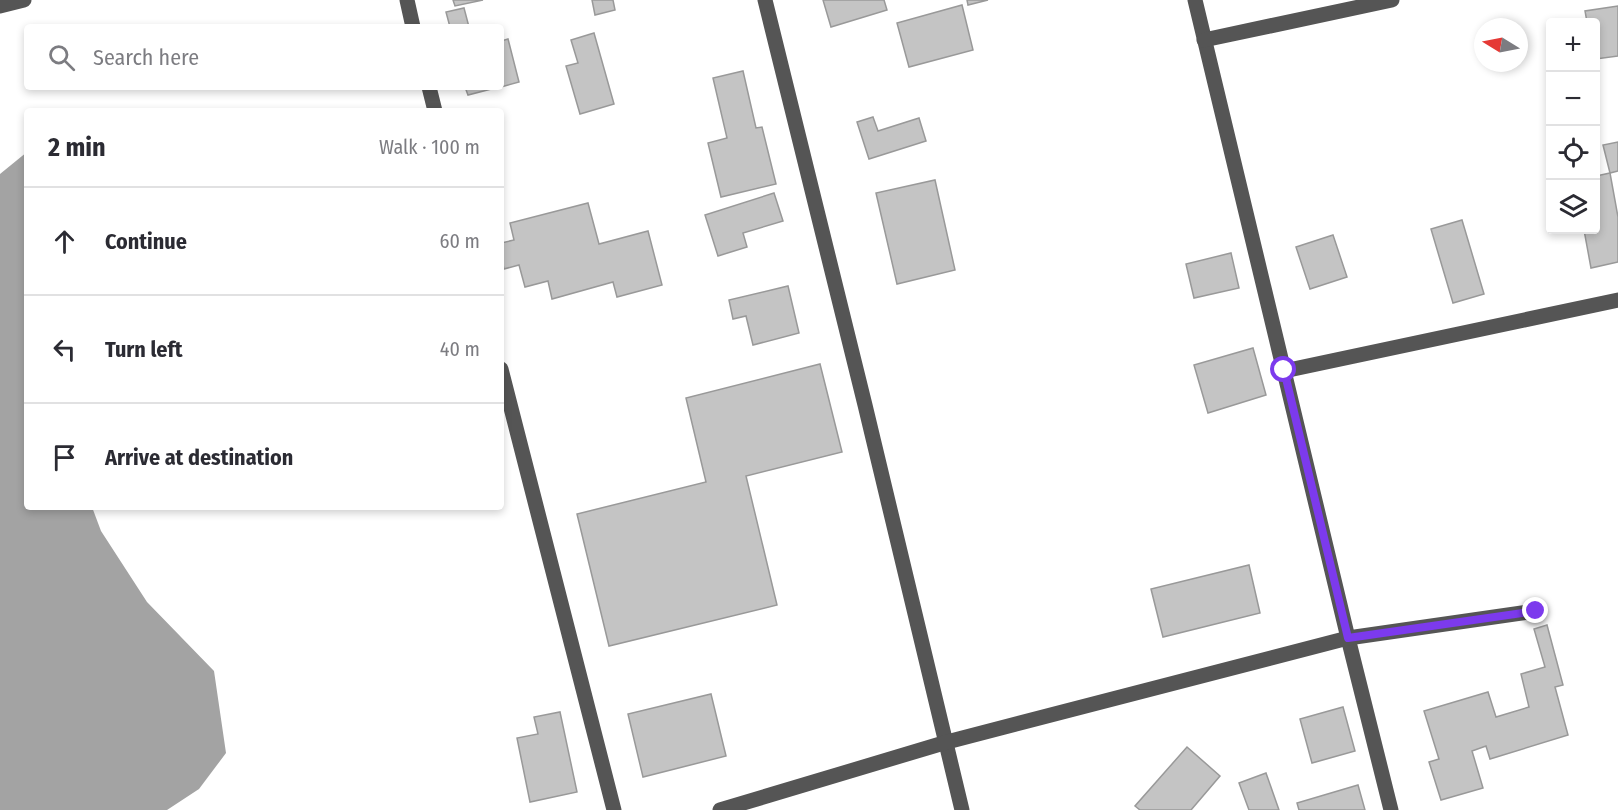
<!DOCTYPE html>
<meta charset="utf-8">
<style>
body{margin:0;font-family:"Fira Sans Condensed",sans-serif;background:#f7f7f7;color:#2b2b33}
.controls{position:absolute;right:18px;top:18px;display:grid;overflow:hidden;border-radius:6px;box-shadow:0 3px 9px #0003}
.controls button{width:54px;height:54px;display:grid;place-items:center;padding:0;border:0;border-bottom:2px solid #e1e1e2;background:#fff;color:#2b2b33;font:30px sans-serif}
.compass{position:absolute;left:1474px;top:18px;width:54px;height:54px;border-radius:50%;background:#fff;box-shadow:0 3px 9px #0003;rotate:280deg}
.stop{position:absolute;width:18px;height:18px;margin:-14px;border:4px solid #7c3aed;border-radius:50%;background:#fff}
.stop.end{background:#7c3aed;border-color:#fff;box-shadow:0 2px 6px #0008}
.list{margin:0;padding:0;list-style:none}
h2{display:flex;justify-content:space-between;align-items:center;height:78px;margin:0;padding:0 24px;font-size:26px}
h2 small{font-size:20px;font-weight:400;color:#7c7c81}
.list li{display:grid;grid-template-columns:39px 1fr auto;gap:18px;align-items:center;box-sizing:border-box;height:108px;padding:0 24px;border-top:2px solid #e1e1e2}
.list b{display:block;font-size:22px;white-space:nowrap}
.list em{font-size:20px;font-style:normal;color:#7c7c81}
.icon{flex:none;width:33px;height:33px;fill:none;stroke:currentColor;stroke-width:2;stroke-linecap:round;stroke-linejoin:round}
.map{position:relative;flex:none;width:1618px;height:810px;overflow:hidden}
.search{position:absolute;background:#fff;box-shadow:0 3px 9px #0003;left:24px;top:24px;width:480px;height:66px;display:flex;align-items:center;gap:15px;box-sizing:border-box;padding:0 21px;border-radius:6px;color:#7c7c81;font-size:22px}
.panel{position:absolute;background:#fff;box-shadow:0 3px 9px #0003;left:24px;top:108px;width:480px;height:402px;border-radius:6px}
.map>svg:first-child{display:block}
</style>
<div class="map">
<svg width="1618" height="810" viewBox="0 0 1618 810">
<rect width="100%" height="100%" fill="#fff"/>
<polygon fill="#a3a3a3" points="27,152 27,507 92,507 101,531 147,602 214,671 226,753 199,789 167,810 0,810 0,174"/>
<g fill="#c4c4c4" stroke="#999" stroke-width="1.5">
<polygon points="453,0 483,0 455,6"/>
<polygon points="592,0 613,0 615,10 595,15"/>
<polygon points="823,0 884,0 887,10 831,27"/>
<polygon points="967,0 988,0 968,5"/>
<polygon points="962,5 973,50 909,67 897,23"/>
<polygon points="1618,6 1618,56 1596,59 1596,22 1587,22 1585,11"/>
<polygon points="464,8 469,27 450,27 446,12"/>
<polygon points="594,33 614,104 580,114 566,66 578,63 571,40"/>
<polygon points="508,39 519,82 501,87 501,41"/>
<polygon points="743,71 756,128 762,127 776,184 721,197 708,143 727,138 713,78"/>
<polygon points="465,87 499,87 468,95"/>
<polygon points="873,117 878,131 919,118 926,141 869,159 857,122"/>
<polygon points="1618,142 1618,171 1610,173 1603,145"/>
<polygon points="1610,173 1618,217 1618,262 1591,268 1584,230 1596,230 1596,176"/>
<polygon points="935,180 955,270 897,284 876,193"/>
<polygon points="774,193 783,221 743,233 747,247 718,256 705,215"/>
<polygon points="588,203 599,244 648,231 662,285 617,297 613,282 552,299 548,281 525,287 519,265 504,269 501,256 501,243 514,240 510,223"/>
<polygon points="1462,220 1484,294 1453,303 1431,229"/>
<polygon points="1333,235 1347,277 1310,289 1296,247"/>
<polygon points="1231,253 1239,288 1194,298 1186,264"/>
<polygon points="788,286 799,333 753,345 746,316 733,319 729,300"/>
<polygon points="1253,348 1266,395 1208,413 1194,365"/>
<polygon points="820,364 842,452 746,476 777,605 609,646 577,514 706,482 686,398"/>
<polygon points="1249,565 1260,613 1163,637 1151,589"/>
<polygon points="1547,625 1563,685 1555,687 1568,735 1490,759 1486,746 1472,751 1483,788 1441,800 1429,762 1439,759 1424,711 1488,692 1496,717 1529,707 1521,674 1545,667 1534,629"/>
<polygon points="711,694 726,756 643,777 628,714"/>
<polygon points="1343,707 1355,751 1312,763 1300,719"/>
<polygon points="560,712 577,792 530,802 517,738 538,734 534,717"/>
<polygon points="1187,747 1220,776 1191,810 1140,810 1135,806"/>
<polygon points="1266,773 1279,810 1249,810 1239,783"/>
<polygon points="1358,785 1365,810 1299,810 1297,803"/>
</g>
<g fill="none" stroke-linecap="round" stroke-linejoin="round">
<g stroke="#555" stroke-width="15">
<polyline points="407,0 413,27"/>
<polyline points="765,0 865,405 962,810"/>
<polyline points="1195,0 1348,638 1391,810"/>
<polyline points="0,6 24,0"/>
<polyline points="1204,40 1392,0"/>
<polyline points="429,87 435,111"/>
<polyline points="501,369 614,810"/>
<polyline points="1284,371 1618,300"/>
<polyline points="720,810 947,742 1348,638 1536,611"/>
</g>
</g>
<g fill="none" stroke-linecap="round" stroke-linejoin="round">
<polyline stroke="#7c3aed" stroke-width="8" points="1284,370 1348,638 1536,611"/>
</g>
</svg>
<div class="controls">
<button>+</button>
<button>−</button>
<button><svg class="icon" aria-label="locate" viewBox="0 0 24 24"><circle cx="12" cy="12" r="6"/><path d="M12 2v4M12 18v4M2 12h4M18 12h4"/></svg></button>
<button><svg class="icon" aria-label="layers" viewBox="0 0 24 24"><path d="M12 4l9 5-9 5-9-5zM3 14l9 5 9-5"/></svg></button>
</div>
<svg class="compass" viewBox="-18 -18 36 36"><path d="M0-13l5 13h-10z" fill="#e53935"/><path d="M0 13l5-13h-10z" fill="#7c7c81"/></svg>
<div class="stop" style="left:1284px;top:370px"></div>
<div class="stop end" style="left:1536px;top:611px"></div>
<div class="search"><svg class="icon" aria-label="search" viewBox="0 0 24 24"><circle cx="10" cy="10" r="6"/><path d="M15 15l6 6"/></svg>Search here</div>
<section class="panel">
<h2>2 min<small>Walk · 100 m</small></h2>
<ul class="list">
<li><svg class="icon" aria-label="ahead" viewBox="0 0 24 24"><path d="M12 20V5M6 11l6-6 6 6"/></svg><div><b>Continue</b></div><em>60 m</em></li>
<li><svg class="icon" aria-label="left" viewBox="0 0 24 24"><path d="M17 20v-9H6M10 6l-5 5 5 5"/></svg><div><b>Turn left</b></div><em>40 m</em></li>
<li><svg class="icon" aria-label="arrive" viewBox="0 0 24 24"><path d="M6 21V4h12l-3 4 3 4H6"/></svg><div><b>Arrive at destination</b></div></li>
</ul>
</section>
</div>
